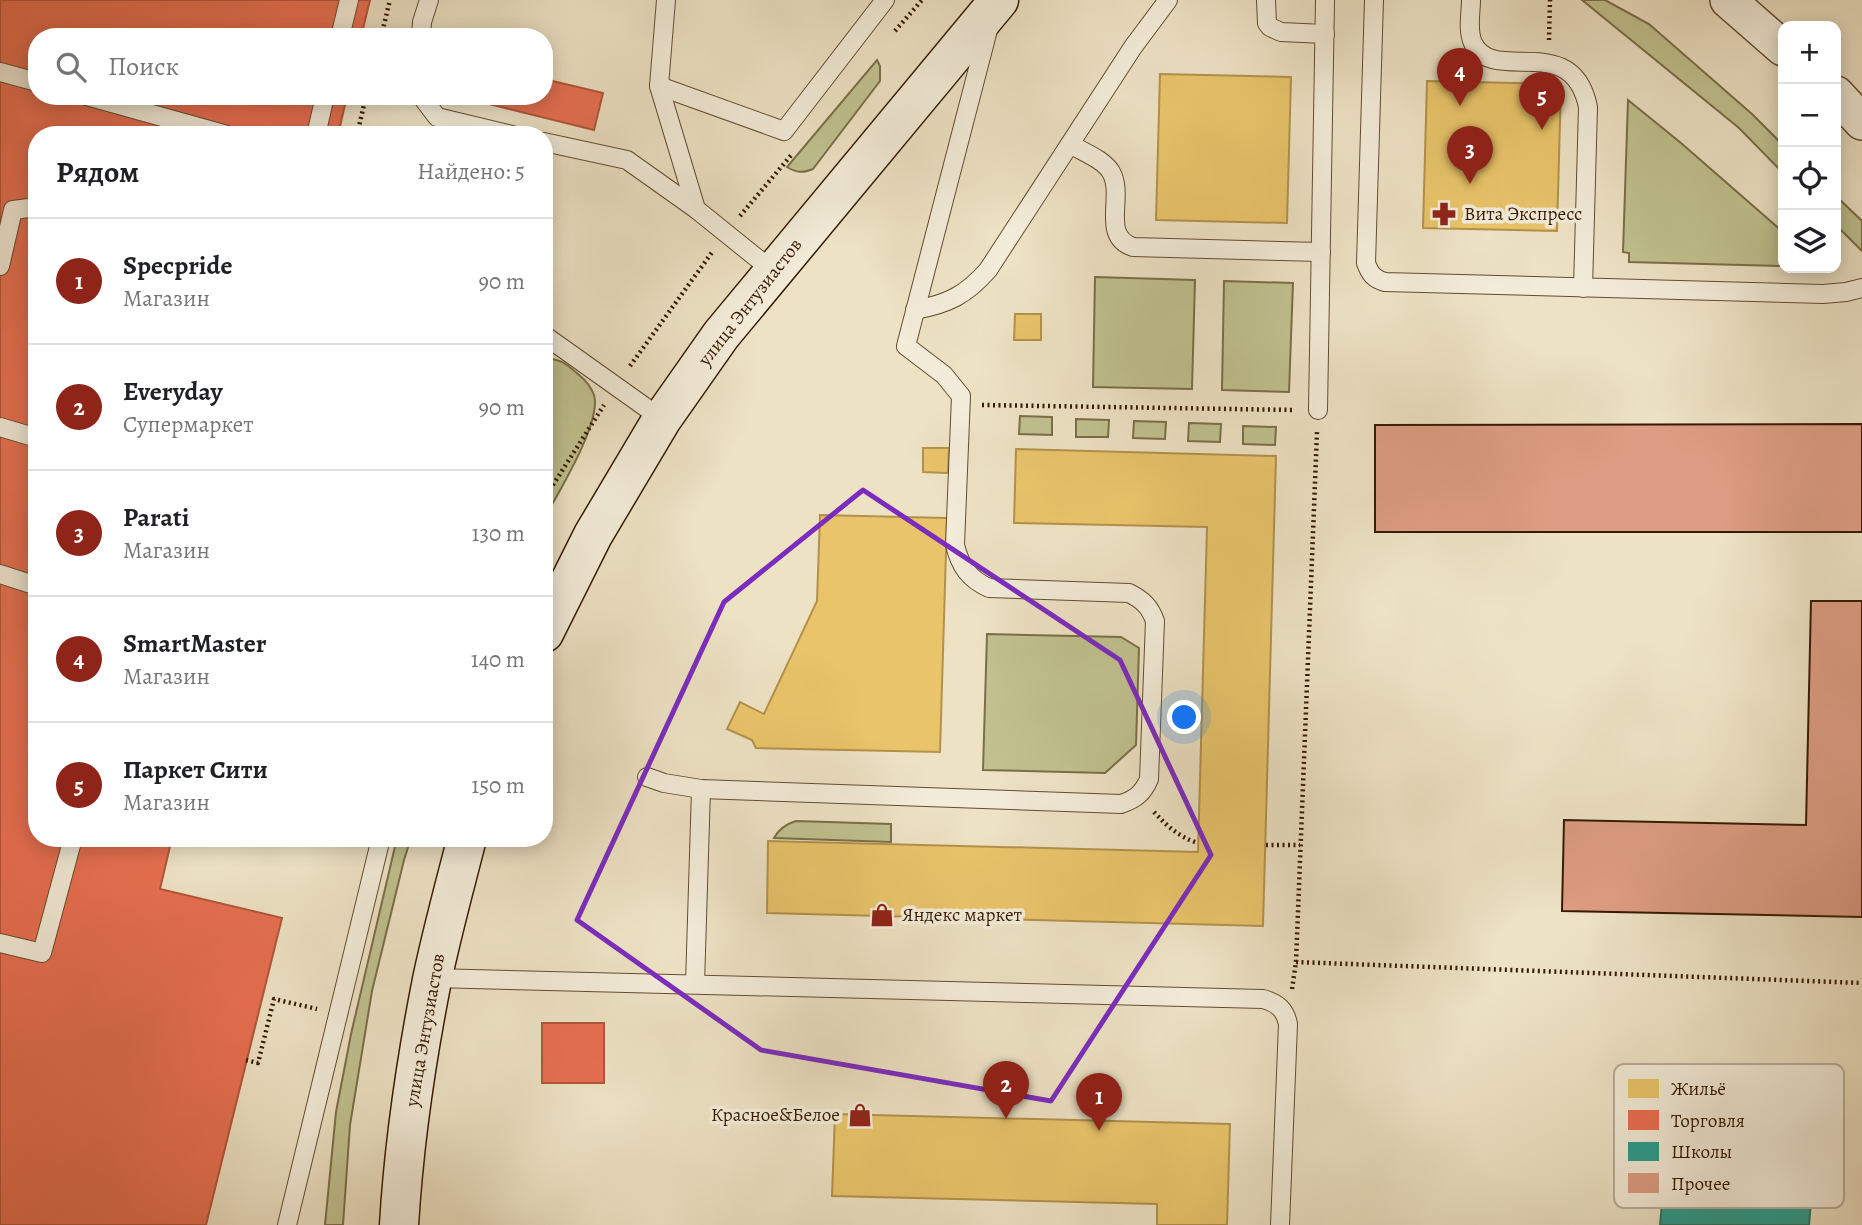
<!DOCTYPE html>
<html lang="ru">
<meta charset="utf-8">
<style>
body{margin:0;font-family:Alegreya,serif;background:#f6f6f6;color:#202124}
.controls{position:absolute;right:21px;top:21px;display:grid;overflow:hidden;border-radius:14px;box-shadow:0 4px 18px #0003}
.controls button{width:63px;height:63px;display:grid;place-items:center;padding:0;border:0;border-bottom:2px solid #e0e0e0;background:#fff;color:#202124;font:35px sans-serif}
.you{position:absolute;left:1185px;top:718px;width:24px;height:24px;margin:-18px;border:5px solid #fff;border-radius:50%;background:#1a73e8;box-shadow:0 0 0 10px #1a73e833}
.badge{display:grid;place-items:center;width:46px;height:46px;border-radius:50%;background:#8f2418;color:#fff;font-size:23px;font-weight:700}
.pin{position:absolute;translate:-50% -58px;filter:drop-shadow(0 2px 4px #0008)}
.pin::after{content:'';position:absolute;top:37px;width:24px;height:21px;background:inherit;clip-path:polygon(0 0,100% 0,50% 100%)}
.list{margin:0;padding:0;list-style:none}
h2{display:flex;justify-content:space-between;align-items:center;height:91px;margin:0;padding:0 28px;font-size:30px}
h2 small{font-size:23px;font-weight:400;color:#757577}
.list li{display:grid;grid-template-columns:46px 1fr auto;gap:21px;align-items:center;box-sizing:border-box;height:126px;padding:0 28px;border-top:2px solid #e0e0e0}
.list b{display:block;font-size:26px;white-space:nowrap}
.list p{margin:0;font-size:23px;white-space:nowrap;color:#757577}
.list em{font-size:23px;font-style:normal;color:#757577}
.icon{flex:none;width:38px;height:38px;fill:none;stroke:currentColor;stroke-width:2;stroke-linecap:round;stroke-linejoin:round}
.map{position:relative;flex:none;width:1862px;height:1225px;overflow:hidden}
.search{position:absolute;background:#fff;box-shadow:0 4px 18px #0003;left:28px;top:28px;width:525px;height:77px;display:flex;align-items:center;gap:18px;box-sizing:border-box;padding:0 24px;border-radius:28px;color:#757577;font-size:26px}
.panel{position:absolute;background:#fff;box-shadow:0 4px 18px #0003;left:28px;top:126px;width:525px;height:721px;border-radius:28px}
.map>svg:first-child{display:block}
</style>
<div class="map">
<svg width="1862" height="1225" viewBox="0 0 1862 1225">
<rect width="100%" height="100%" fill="#ede2c4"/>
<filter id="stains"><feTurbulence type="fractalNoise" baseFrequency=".00286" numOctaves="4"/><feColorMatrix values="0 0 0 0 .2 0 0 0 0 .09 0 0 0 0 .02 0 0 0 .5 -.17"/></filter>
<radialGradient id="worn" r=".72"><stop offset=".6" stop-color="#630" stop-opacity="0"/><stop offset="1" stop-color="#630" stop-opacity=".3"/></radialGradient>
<g fill="#c0c18f" stroke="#7b6e48" stroke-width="2">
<polygon points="1582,0 1605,0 1649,24 1752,114 1783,145 1783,173 1739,128"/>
<path d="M877 60 880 66V81L813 169C803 173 797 173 787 167Z"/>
<polygon points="1628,100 1681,143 1783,232 1783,266 1629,262 1629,253 1623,252"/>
<polygon points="1836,196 1862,221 1862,251 1836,225"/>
<polygon points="1095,277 1195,280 1192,389 1093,387"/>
<polygon points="1224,281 1293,283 1289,392 1222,390"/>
<path d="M545 358C562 360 564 362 578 374 584 379 591 386 594 395 602 422 558 493 544 519Z"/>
<polygon points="1020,416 1052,417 1052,435 1019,434"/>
<polygon points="1076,419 1109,420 1108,437 1076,437"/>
<polygon points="1134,421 1166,422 1165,439 1133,438"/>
<polygon points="1189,423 1221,424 1220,442 1188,441"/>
<polygon points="1243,426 1276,427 1275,445 1243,444"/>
<polygon points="987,634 1121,637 1139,648 1136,745 1105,773 983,770"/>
<path d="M796 821 891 824V842L774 838C779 829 786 824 796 821Z"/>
<polygon points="397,838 411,838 404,860 372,991 350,1125 343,1225 325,1225 336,1112 351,1034"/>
</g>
<g fill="#e9c46a" stroke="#b3914a" stroke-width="2">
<polygon points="1160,74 1291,77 1287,223 1156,220"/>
<polygon points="1427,81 1561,84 1557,231 1423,228"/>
<polygon points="1015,314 1041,314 1041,340 1014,340"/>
<polygon points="923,448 949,448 948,473 923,472"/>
<polygon points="1016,449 1276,456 1263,926 767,913 768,841 1198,852 1207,527 1014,523"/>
<polygon points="820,515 947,518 940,752 756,748 752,740 727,729 740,702 764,714 817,601"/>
<polygon points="835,1114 1230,1124 1227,1225 1157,1225 1157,1204 832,1196"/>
</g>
<g fill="#e76f51" stroke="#b25639" stroke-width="2">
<polygon points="0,0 370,0 361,37 37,37 37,96 347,96 338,135 37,135 37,838 172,838 160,889 282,918 206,1225 0,1225"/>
<polygon points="544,79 603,93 594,130 457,96 544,96"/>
<rect x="542" y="1023" width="62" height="60"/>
</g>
<polygon fill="#2a9d8f" stroke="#2e7664" stroke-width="2" points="1665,1168 1813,1180 1809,1225 1660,1225"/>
<g fill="#dd9c83" stroke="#361a00" stroke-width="2">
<polygon points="1862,424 1862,532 1375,532 1375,425"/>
<polygon points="1811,601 1862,601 1862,917 1562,911 1564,820 1806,825"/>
</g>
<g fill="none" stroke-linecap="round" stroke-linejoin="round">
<g stroke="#644c31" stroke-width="20">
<g id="lane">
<polyline points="666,0 659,86 696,209 773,271"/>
<polyline points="1266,0 1267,23 1270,27 1281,32 1325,34"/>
<path d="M1374 0 1366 263C1370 274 1374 279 1385 282L1823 294 1846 292 1862 288"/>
<path d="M1471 0C1471 13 1467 30 1473 43 1493 86 1572 29 1588 107L1583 288"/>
<polyline points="340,37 349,0"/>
<polyline points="421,37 422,22 429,0"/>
<polyline points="0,72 37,82"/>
<polyline points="659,86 784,131 885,0"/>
<polyline points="87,96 227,135"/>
<polyline points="421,96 437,117 512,135"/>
<polyline points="316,135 325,96"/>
<polyline points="544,142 627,160 696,209"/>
<path d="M1070 144C1083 152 1103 159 1111 172 1125 196 1100 236 1133 247L1321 252"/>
<polyline points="0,266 13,210 37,207"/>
<path d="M915 310C948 304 966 295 988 270L1133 47 1168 0"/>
<polyline points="544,335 662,419"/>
<polyline points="1318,410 1325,0"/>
<polyline points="0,427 37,438"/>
<polyline points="0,574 37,586"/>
<path d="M647 777 664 783 701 789 1121 804C1136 799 1143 793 1149 779L1155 621C1150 607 1143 600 1129 593L989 588C969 579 960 566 955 545L961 396 944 375 906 346 988 30"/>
<polyline points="0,943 42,953 73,838"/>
<path d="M433 978 1263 999C1277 1003 1285 1009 1288 1024L1280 1225"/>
<polyline points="695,984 701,789"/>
<polyline points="287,1225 381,838"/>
</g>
</g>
<g stroke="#644c31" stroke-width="38">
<g id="street">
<polyline points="1728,0 1783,48"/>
<polyline points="1836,94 1862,122"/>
</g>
</g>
<g stroke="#361a00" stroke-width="41">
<g id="secondary">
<polyline points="544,633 593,535 662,419 721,335 999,0"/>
<path d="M399 1225C404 1142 416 1061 432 980 442 932 455 885 467 838"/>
</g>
</g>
<g stroke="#361a00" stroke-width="4.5" stroke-dasharray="2 3.5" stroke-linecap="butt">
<polyline points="895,31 922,0"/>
<polyline points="381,37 390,0"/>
<polyline points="1549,40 1550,0"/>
<polyline points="357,135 366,96"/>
<polyline points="740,216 793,153"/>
<polyline points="630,366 713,251"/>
<polyline points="982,405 1295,410"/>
<polyline points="544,499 604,405"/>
<path d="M1154 812C1167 826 1179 837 1198 843"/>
<polyline points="1266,845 1300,845"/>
<polyline points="1296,962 1862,983"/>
<polyline points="1292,989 1296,962 1317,432"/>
<polyline points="246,1060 258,1063 274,999 317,1009"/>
</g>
<use href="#lane" stroke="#f3ecd9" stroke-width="18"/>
<use href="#street" stroke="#f3ecd9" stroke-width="35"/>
<use href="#secondary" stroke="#f3ecd9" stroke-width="38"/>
</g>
<path fill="none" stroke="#7b2cbf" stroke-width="5" stroke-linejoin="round" d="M863 490 1120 660 1211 855 1051 1101 761 1050 577 920 724 602Z"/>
<defs>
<g id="pharmacy-bare" transform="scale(1.89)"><path d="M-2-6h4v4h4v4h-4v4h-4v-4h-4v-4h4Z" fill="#8f2418" stroke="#f3ecd9" stroke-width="2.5" paint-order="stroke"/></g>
<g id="shop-bare" transform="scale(1.89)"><path d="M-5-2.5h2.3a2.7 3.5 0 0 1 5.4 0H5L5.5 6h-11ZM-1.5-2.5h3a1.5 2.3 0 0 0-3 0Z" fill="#8f2418" stroke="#f3ecd9" stroke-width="2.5" paint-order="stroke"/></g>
</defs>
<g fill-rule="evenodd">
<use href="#pharmacy-bare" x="1444" y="214"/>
<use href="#shop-bare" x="882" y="915"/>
<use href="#shop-bare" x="860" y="1115"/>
</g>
<g text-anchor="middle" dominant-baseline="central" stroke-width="7" stroke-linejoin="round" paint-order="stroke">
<g font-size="19" fill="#361a00" stroke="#f3ecd9" text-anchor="start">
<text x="1464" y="214">Вита Экспресс</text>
<text x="902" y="915">Яндекс маркет</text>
<text x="840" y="1115" text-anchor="end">Красное&amp;Белое</text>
</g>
<g font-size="19" fill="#361a00" stroke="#f3ecd9">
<text transform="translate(750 302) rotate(-52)">улица Энтузиастов</text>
<text transform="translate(425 1030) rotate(-80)">улица Энтузиастов</text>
</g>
</g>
<rect x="1614" y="1064" width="230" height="144" rx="10" fill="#f3ecd9" stroke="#baad98" stroke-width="2"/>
<rect x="1628" y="1079" width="31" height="19" fill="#e9c46a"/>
<rect x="1628" y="1110" width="31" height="20" fill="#e76f51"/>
<rect x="1628" y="1142" width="31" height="19" fill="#2a9d8f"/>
<rect x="1628" y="1173" width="31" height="20" fill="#dd9c83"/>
<g font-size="19" fill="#361a00">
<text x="1671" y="1095">Жильё</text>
<text x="1671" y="1127">Торговля</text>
<text x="1671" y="1158">Школы</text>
<text x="1671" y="1190">Прочее</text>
</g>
<rect width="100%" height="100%" filter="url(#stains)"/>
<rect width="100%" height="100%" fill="url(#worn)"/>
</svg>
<div class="controls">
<button>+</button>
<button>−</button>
<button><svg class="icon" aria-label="locate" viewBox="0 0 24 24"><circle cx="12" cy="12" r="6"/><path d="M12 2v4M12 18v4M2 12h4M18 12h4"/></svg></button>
<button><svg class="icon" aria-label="layers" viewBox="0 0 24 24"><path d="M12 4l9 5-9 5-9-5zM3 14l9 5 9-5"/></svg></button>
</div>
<div class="you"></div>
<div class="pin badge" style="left:1099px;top:1131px">1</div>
<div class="pin badge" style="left:1006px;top:1119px">2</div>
<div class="pin badge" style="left:1470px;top:184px">3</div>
<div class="pin badge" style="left:1460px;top:106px">4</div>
<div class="pin badge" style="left:1542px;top:130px">5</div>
<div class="search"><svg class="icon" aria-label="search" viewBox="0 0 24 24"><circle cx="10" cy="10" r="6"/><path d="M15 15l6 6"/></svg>Поиск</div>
<section class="panel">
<h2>Рядом<small>Найдено: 5</small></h2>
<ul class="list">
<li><span class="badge">1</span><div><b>Specpride</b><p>Магазин</p></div><em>90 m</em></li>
<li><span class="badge">2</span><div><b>Everyday</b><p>Супермаркет</p></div><em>90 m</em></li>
<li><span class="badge">3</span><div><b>Parati</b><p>Магазин</p></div><em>130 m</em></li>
<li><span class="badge">4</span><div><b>SmartMaster</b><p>Магазин</p></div><em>140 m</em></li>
<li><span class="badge">5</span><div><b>Паркет Сити</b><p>Магазин</p></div><em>150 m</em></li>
</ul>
</section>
</div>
